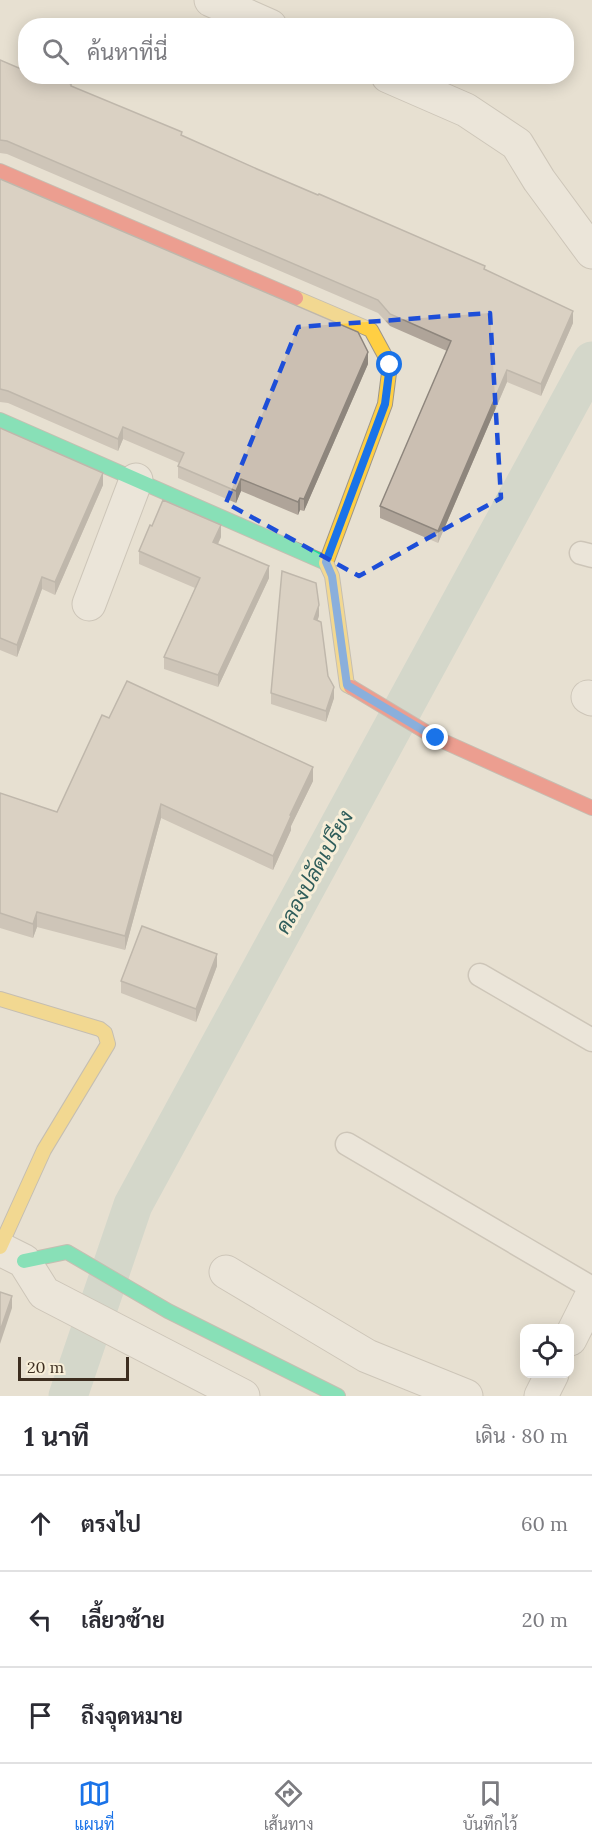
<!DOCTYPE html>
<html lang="th">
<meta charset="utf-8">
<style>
body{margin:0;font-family:Lora,Sarabun,serif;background:#f7f7f7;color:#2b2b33}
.controls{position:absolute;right:18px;bottom:18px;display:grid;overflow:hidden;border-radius:12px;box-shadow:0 3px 15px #0003}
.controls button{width:54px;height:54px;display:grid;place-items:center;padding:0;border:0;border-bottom:2px solid #e1e1e2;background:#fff;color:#2b2b33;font:30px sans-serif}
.scale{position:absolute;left:18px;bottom:15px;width:111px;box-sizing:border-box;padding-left:6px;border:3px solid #3d2e20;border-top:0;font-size:16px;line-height:21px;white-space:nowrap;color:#3d2e20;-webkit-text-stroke:4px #f7eed8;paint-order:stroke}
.stop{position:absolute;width:18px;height:18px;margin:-14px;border:4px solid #1a73e8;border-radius:50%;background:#fff}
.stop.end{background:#1a73e8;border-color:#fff;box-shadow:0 2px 6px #0008}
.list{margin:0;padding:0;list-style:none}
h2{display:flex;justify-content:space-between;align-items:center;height:78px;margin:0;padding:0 24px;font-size:26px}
h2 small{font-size:20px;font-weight:400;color:#7c7c81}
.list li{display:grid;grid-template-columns:39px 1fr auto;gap:18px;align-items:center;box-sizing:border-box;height:96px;padding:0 24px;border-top:2px solid #e1e1e2}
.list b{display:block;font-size:22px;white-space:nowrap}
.list em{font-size:20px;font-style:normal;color:#7c7c81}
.icon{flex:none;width:33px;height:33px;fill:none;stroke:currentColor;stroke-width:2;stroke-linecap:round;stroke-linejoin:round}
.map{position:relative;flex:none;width:592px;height:1396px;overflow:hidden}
.search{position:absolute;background:#fff;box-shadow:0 3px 15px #0003;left:18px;right:18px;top:18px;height:66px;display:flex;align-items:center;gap:15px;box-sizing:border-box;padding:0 21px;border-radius:24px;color:#7c7c81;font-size:22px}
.sheet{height:366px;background:#fff}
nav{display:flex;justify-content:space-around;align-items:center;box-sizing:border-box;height:84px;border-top:2px solid #e1e1e2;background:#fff;font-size:16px;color:#7c7c81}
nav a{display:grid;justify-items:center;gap:3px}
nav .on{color:#1a73e8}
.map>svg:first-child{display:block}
</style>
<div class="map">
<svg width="592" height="1396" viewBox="0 0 592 1396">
<rect width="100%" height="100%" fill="#e7e0d1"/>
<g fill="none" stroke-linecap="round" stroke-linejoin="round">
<polyline stroke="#bcccc2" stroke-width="39" points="68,1396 133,1205 592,361"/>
<g stroke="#ada599" stroke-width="25">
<g id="lane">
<polyline points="581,553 592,556"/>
<polyline points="480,975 592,1040"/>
<polyline points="347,1144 592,1288"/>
</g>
</g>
<g stroke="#ada599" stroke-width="35">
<g id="street">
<polyline points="211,0 270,26"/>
<polyline points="388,76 466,110 517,144 539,180 592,252"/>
<polyline points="89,604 136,480"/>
<polyline points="588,697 592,699"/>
<polyline points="0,1249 24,1261 44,1293 243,1396"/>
<polyline points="226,1272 367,1356 466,1396"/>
<polyline points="570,1339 592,1295"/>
<polyline points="541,1396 552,1374"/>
</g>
</g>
<g stroke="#9c958a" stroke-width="16">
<g id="fast">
<polyline points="0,420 326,563"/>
<polyline points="24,1261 67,1252 168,1311 338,1396"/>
</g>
</g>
<g stroke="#9c958a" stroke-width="16">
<g id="slow">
<polyline points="296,298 371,330 390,365 385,404 326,563 332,576 347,685 351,687"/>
<polyline points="0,999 100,1029 105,1033 108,1044 44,1150 0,1247"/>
</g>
</g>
<g stroke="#9c958a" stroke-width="16">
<g id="jam">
<polyline points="0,171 296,298"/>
<polyline points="351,687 436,738 592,808"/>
</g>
</g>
<use href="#lane" stroke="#efebe3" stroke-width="22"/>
<use href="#street" stroke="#efebe3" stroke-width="33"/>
<use href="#fast" stroke="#16e098" stroke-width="14"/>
<use href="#slow" stroke="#ffcf43" stroke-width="14"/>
<use href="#jam" stroke="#f24e42" stroke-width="14"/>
</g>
<g fill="#afa499">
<polygon points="0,60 21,69 71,87 485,269 573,323 541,396 507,382 438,543 380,518 380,506 447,351 390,326 378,313 7,154 0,153"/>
<polygon points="0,179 368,364 304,511 300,510 298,515 241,491 236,503 178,478 178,466 179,463 123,439 118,451 8,403 0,402"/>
<polygon points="0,428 103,485 55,595 42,589 17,657 0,650"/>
<polygon points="221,537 218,544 269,578 218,687 164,669 164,657 195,588 139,564 139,551"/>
<polygon points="319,616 317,620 328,676 334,698 326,722 271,704 271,693"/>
<polygon points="109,718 313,781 291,826 291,830 273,870 161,818 125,950 37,927 33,938 0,928 0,793 57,812"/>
<polygon points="217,966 196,1022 121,993 121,981"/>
</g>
<g fill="#8e867d">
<polygon points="573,311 573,323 541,396 541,384"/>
<polygon points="368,352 368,364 304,511 304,499"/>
<polygon points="507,370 507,382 438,543 438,531"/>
<polygon points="123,427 123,439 118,451 118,439"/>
<polygon points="103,473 103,485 55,595 55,582"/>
<polygon points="241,479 241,491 236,503 236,491"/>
<polygon points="300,498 300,510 298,515 298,502"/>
<polygon points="221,525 221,537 213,554 213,542"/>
<polygon points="269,566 269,578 218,687 218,675"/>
<polygon points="42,577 42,589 17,657 17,645"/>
<polygon points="319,605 319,616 314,631 314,619"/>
<polygon points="334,687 334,698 326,722 326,711"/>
<polygon points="313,767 313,781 291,826 291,830 273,870 273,856 290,815"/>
<polygon points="161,804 161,818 125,950 125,936"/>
<polygon points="37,912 37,927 33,938 33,924"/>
<polygon points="217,954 217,966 196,1022 196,1009"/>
<polygon points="12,1296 12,1308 0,1344 0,1331"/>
</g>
<g fill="#cbbfb2" stroke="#8e867d" stroke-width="1.5">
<polygon points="0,60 21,69 22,65 26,66 26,76 51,76 71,84 71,86 182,132 181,135 257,169 318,195 319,194 485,266 484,269 573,311 541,384 507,370 438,531 380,506 451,341 390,314 378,300 7,141 0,140"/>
<polygon points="0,179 358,332 368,352 304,499 300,498 298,502 241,479 236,491 178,466 184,453 123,427 118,439 8,391 0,389"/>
<polygon points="0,428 103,473 55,582 42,577 17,645 0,638"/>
<polygon points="163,500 221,525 213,542 269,566 218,675 164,657 200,578 139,551 150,525 152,526"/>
<polygon points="282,571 316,583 319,605 314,619 321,622 328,676 334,687 326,711 271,693"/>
<polygon points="127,681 313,767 290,815 291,816 273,856 161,804 125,936 37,912 33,924 0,913 0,793 57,812 102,715 109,718"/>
<polygon points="142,926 217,954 196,1009 121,981"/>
<polygon points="0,1292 12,1296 0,1331"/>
</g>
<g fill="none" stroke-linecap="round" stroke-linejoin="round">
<polyline stroke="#1a73e8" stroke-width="8" points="390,365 385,404 326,562 332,576 347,685 436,738"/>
</g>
<path d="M0 0H592V1396H0ZM490 313 501 498 359 576 226 503 298 327Z" fill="#e7e0d1" fill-opacity=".55" fill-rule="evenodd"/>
<path fill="none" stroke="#1d4ed8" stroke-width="4.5" stroke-dasharray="12 8" stroke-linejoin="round" d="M490 313 501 498 359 576 226 503 298 327Z"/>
<g text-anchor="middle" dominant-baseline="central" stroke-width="6" stroke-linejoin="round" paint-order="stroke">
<g font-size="21" font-style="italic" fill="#2f5d5a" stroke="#f7eed8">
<text transform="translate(314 872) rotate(-61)">คลองปลัดเปรียง</text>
</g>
</g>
</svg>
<div class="controls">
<button><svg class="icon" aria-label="locate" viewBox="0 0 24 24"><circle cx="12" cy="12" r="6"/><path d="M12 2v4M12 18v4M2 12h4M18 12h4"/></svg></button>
</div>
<div class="scale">20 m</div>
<div class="stop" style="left:390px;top:365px"></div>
<div class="stop end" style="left:436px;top:738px"></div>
<div class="search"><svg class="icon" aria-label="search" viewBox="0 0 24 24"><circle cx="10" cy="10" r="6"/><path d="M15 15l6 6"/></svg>ค้นหาที่นี่</div>
</div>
<section class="sheet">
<h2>1 นาที<small>เดิน · 80 m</small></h2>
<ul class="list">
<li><svg class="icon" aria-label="ahead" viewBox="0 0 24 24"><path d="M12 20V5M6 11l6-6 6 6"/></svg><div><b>ตรงไป</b></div><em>60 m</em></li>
<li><svg class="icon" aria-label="left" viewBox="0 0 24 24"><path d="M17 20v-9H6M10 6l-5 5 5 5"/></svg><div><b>เลี้ยวซ้าย</b></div><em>20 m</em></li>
<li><svg class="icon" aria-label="arrive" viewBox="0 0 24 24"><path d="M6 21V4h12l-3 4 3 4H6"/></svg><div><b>ถึงจุดหมาย</b></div></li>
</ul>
</section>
<nav>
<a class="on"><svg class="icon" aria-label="map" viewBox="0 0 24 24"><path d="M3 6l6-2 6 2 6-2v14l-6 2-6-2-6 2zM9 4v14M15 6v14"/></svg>แผนที่</a>
<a><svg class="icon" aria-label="directions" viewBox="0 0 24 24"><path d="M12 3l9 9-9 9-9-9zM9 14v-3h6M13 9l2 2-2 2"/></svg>เส้นทาง</a>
<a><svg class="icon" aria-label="saved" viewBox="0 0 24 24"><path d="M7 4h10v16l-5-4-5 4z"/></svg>บันทึกไว้</a>
</nav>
